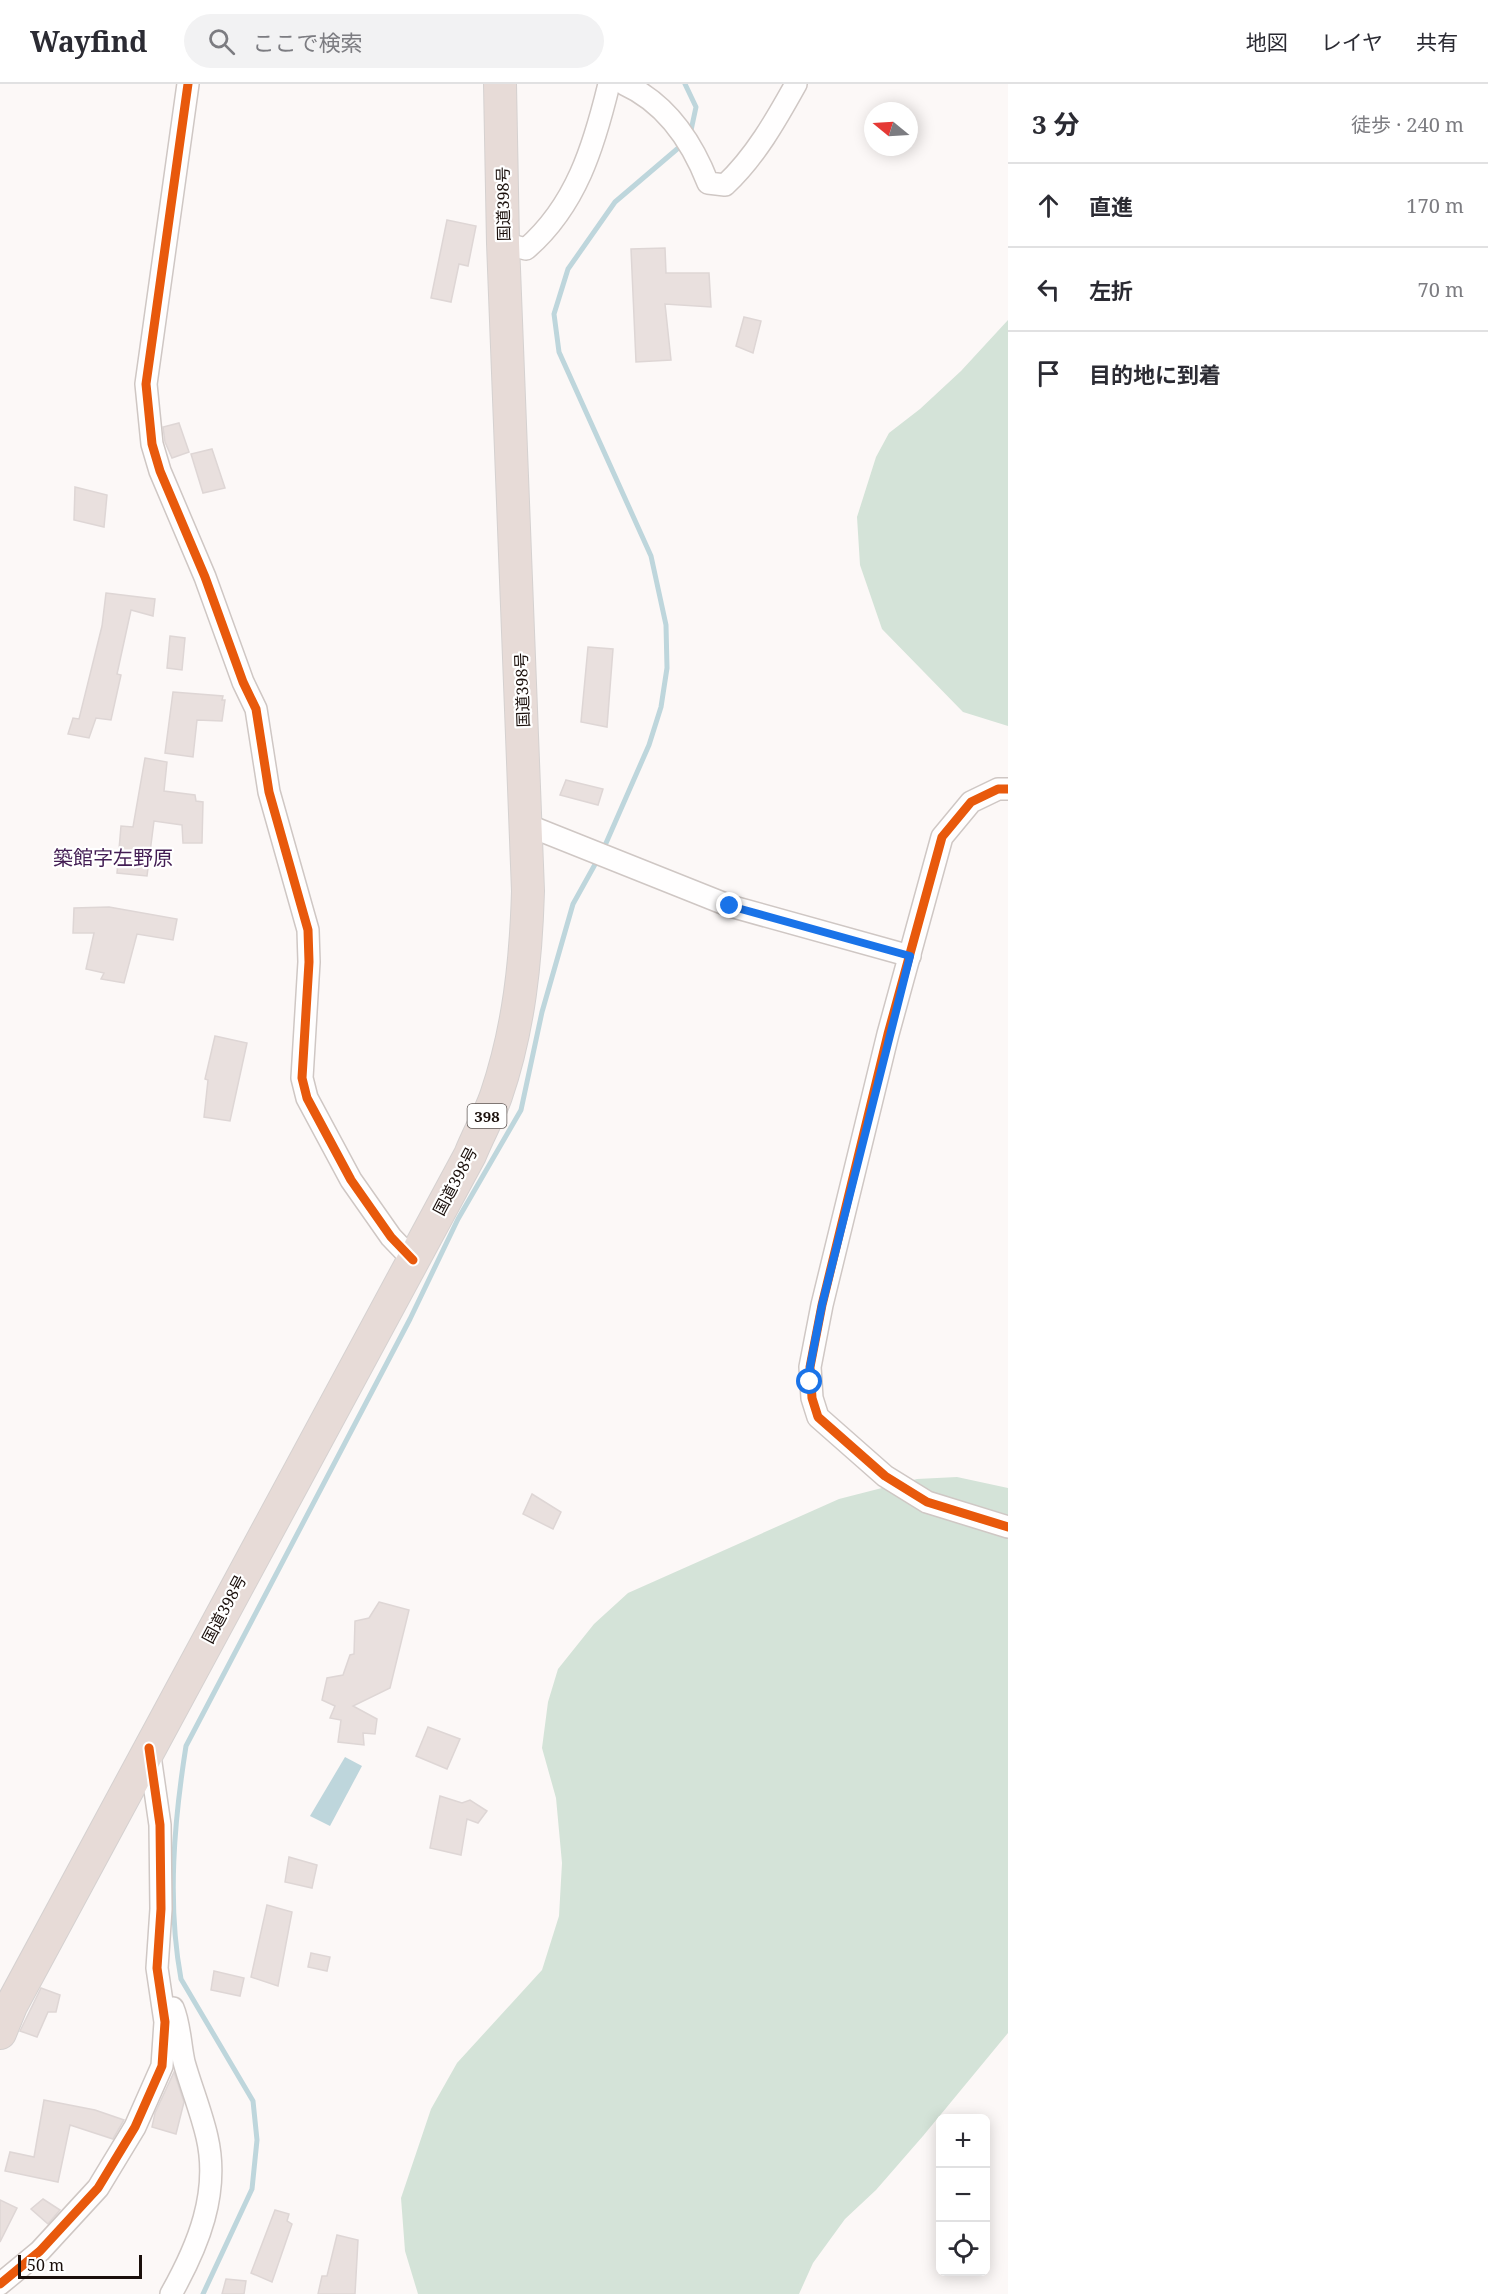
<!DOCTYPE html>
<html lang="ja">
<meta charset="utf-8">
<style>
body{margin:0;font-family:"Noto Serif","Noto Sans JP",serif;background:#f2f2f3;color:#2b2b33}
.controls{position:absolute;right:18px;bottom:18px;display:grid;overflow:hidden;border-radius:9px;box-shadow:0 3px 15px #0003}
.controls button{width:54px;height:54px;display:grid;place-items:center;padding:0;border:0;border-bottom:2px solid #e1e1e2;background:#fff;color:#2b2b33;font:30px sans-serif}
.compass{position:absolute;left:864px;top:18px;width:54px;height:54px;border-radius:50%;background:#fff;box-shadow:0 3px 15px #0003;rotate:288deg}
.scale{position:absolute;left:18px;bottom:15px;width:124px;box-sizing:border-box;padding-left:6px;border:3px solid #1a0f0b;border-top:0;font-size:16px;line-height:21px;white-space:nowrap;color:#1a0f0b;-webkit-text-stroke:4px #fff;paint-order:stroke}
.stop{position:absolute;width:18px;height:18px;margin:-14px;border:4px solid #1a73e8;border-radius:50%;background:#fff}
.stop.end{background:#1a73e8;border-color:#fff;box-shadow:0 2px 6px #0008}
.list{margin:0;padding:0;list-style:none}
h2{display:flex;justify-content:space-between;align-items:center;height:78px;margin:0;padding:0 24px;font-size:26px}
h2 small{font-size:20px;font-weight:400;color:#7c7c81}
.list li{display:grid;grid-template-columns:39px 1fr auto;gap:18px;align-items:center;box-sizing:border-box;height:84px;padding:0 24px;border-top:2px solid #e1e1e2}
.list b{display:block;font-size:22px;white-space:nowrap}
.list em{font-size:20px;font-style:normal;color:#7c7c81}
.icon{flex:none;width:33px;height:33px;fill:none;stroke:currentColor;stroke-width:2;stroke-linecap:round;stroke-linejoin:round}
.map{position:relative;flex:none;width:1008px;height:2210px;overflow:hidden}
header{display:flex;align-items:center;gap:36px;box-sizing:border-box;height:84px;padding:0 30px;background:#fff;border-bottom:2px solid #e1e1e2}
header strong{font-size:28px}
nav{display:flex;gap:33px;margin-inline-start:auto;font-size:21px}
.search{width:420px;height:54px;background:#f2f2f3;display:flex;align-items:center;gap:15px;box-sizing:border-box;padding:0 21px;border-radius:33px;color:#7c7c81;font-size:22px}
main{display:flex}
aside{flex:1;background:#fff}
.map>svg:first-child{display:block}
</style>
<header>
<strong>Wayfind</strong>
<div class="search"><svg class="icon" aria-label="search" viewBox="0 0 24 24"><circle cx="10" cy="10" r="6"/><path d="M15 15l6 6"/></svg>ここで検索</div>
<nav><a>地図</a><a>レイヤ</a><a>共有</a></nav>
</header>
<main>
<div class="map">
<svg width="1008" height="2210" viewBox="0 0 1008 2210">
<rect width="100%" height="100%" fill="#fcf8f7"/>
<g fill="#d4e3d8">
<polygon points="1008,236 1008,642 963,628 882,545 860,481 857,433 876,373 889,349 920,325 961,287"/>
<polygon points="957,1393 1008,1404 1008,1949 923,2052 876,2106 845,2135 813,2179 799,2210 418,2210 405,2167 401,2114 431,2025 457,1979 542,1886 559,1832 562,1779 556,1714 542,1664 548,1618 558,1585 594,1540 628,1509 839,1415 917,1395"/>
</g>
<polygon fill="#bed6dc" points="345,1673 362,1682 330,1742 310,1732"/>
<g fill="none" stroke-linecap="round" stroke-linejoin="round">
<g stroke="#bed6dc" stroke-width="5">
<polyline points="685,0 696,23 690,51"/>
<polyline points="603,766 649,661 661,623 667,584 666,541 651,472 559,268 554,230 568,185 615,118 683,60"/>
<path d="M203 2210 252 2105 257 2056 253 2017 181 1895C167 1819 174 1738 186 1662L410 1235 458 1135 521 1026 542 928 573 820 598 775"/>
</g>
</g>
<g fill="#e9e0de" stroke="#ded6d5" stroke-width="1.5">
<polygon points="447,136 476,142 468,182 459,180 451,218 431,214"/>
<polygon points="665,164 666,189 709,189 711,223 665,220 671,276 636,278 631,165"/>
<polygon points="744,233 761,237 753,269 736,262"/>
<polygon points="179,339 189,368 172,374 165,358 163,343"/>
<polygon points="212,365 225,404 203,409 191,370"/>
<polygon points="75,403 107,411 104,443 74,436"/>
<polygon points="106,509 155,515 153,532 131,526 117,590 121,591 111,636 96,634 89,654 68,650 73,634 79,635 102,542"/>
<polygon points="170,552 185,554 182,586 167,584"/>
<polygon points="588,563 613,565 607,643 581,638"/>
<polygon points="173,608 223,612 222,616 225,616 222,637 197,636 193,673 165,669"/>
<polygon points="145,674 167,678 164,707 195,711 196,717 203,718 202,759 183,759 182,741 154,737 147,792 117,789 121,742 133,743"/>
<polygon points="566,696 603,705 598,721 560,711"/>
<polygon points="109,823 177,835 173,856 137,850 124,899 101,895 104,889 86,885 94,849 73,849 74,824"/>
<polygon points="215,952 247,959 230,1037 204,1033 208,996 205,995"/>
<polygon points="532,1410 561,1428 553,1445 523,1430"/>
<polygon points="379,1518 409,1526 390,1604 353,1622 377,1635 375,1650 363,1649 364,1661 338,1658 341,1636 330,1634 335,1622 322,1616 327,1594 343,1591 350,1571 354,1570 355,1537 369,1534"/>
<polygon points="428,1643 460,1655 447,1685 416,1672"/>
<polygon points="440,1712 462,1719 470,1716 487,1727 478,1739 467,1735 461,1771 430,1764"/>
<polygon points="289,1773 317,1781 312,1804 285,1798"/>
<polygon points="267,1821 292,1828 278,1902 251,1893"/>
<polygon points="311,1869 330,1873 327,1887 308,1883"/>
<polygon points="214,1887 244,1894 240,1912 211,1906"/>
<polygon points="41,1904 60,1911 56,1928 48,1928 37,1953 20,1947"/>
<polygon points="174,1988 184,2018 176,2050 152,2043 155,2029"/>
<polygon points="44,2016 95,2026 124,2036 113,2055 70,2041 58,2098 5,2087 10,2068 34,2073"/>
<polygon points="43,2115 60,2126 48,2140 31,2125"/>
<polygon points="0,2116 17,2124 0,2158"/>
<polygon points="275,2126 289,2130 287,2137 292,2140 272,2198 251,2189"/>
<polygon points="337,2151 358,2156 355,2210 318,2210 322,2192 327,2192"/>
<polygon points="226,2195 246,2197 244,2210 222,2210"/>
</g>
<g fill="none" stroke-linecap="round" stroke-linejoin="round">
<g stroke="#cfc7c4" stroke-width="24">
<g id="minor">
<polyline points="188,0 146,300 152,360 160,387 205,493 243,598 256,625 269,708 308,846 309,878 302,994 307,1014 351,1096 391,1153 413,1176"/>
<path d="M624 0C666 19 692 58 708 99L725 101C755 73 776 36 796 0"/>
<path d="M503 159 526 165C576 122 594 62 609 0"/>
<polyline points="1008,705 998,705 971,718 942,753 888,950 822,1221 810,1283 812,1314 818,1333 885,1392 927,1418 1008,1443"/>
<polyline points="527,741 730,822 910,872"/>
<polyline points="0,2200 40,2167 98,2104 135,2043 162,1982 165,1938 157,1884 161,1825 160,1741 149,1665"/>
<path d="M171 2210C198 2162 220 2109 207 2053 201 2027 191 2003 184 1978 180 1960 180 1940 173 1924"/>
</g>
</g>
<g stroke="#d5d1d0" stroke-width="34">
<path id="highway" d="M0 1949 11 1922 470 1071C478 1051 489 1032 496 1012 519 945 526 876 528 807L503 159 500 0"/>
</g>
<use href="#minor" stroke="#fffefe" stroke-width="21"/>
<use href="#highway" stroke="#e7dbd7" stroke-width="32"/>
<g stroke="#fff" stroke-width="13">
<g id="cycleway">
<polyline points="188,0 146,300 152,360 160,387 205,493 243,598 256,625 269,708 308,846 309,878 302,994 307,1014 351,1096 391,1153 413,1176"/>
<polyline points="1008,705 998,705 971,718 942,753 888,950 822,1221 810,1283 812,1314 818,1333 885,1392 927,1418 1008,1443"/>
<polyline points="0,2200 40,2167 98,2104 135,2043 162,1982 165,1938 157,1884 161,1825 160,1741 149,1664"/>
</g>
</g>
<use href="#cycleway" stroke="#e8590c" stroke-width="9"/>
</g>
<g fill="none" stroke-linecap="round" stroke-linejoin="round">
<polyline stroke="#1a73e8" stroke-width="8" points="730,822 910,872 822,1221 810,1283 810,1298"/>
</g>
<g text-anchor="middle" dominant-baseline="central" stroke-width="4.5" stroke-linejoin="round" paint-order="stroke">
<rect fill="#fff" stroke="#5f5754" stroke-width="1.5" x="467.5" y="1020" width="39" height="24" rx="4.5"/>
<g font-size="15" font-weight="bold" fill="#1a0f0b">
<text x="487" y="1032">398</text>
</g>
<g font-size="16" fill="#1a0f0b" stroke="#fff">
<text transform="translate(503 120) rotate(-91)">国道398号</text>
<text transform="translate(522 606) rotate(-92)">国道398号</text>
<text transform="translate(455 1097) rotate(-62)">国道398号</text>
<text transform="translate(224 1525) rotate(-62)">国道398号</text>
</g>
<g font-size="20" fill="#421c53" stroke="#fff">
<text x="113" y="773">築館字左野原</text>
</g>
</g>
</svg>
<div class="controls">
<button>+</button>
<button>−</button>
<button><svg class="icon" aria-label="locate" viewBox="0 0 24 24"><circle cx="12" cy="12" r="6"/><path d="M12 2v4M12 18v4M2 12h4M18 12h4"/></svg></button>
</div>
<svg class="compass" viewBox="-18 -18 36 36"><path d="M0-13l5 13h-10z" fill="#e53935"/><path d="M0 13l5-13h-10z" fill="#7c7c81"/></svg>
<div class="scale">50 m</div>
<div class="stop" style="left:810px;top:1298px"></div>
<div class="stop end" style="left:730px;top:822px"></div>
</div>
<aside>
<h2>3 分<small>徒歩 · 240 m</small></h2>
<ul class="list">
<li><svg class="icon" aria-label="ahead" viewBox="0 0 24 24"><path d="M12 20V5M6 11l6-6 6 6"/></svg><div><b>直進</b></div><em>170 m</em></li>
<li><svg class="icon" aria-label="left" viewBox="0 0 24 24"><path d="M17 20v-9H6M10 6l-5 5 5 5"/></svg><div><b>左折</b></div><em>70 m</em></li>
<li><svg class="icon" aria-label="arrive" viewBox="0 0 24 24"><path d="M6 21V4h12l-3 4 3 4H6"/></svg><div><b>目的地に到着</b></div></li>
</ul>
</aside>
</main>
